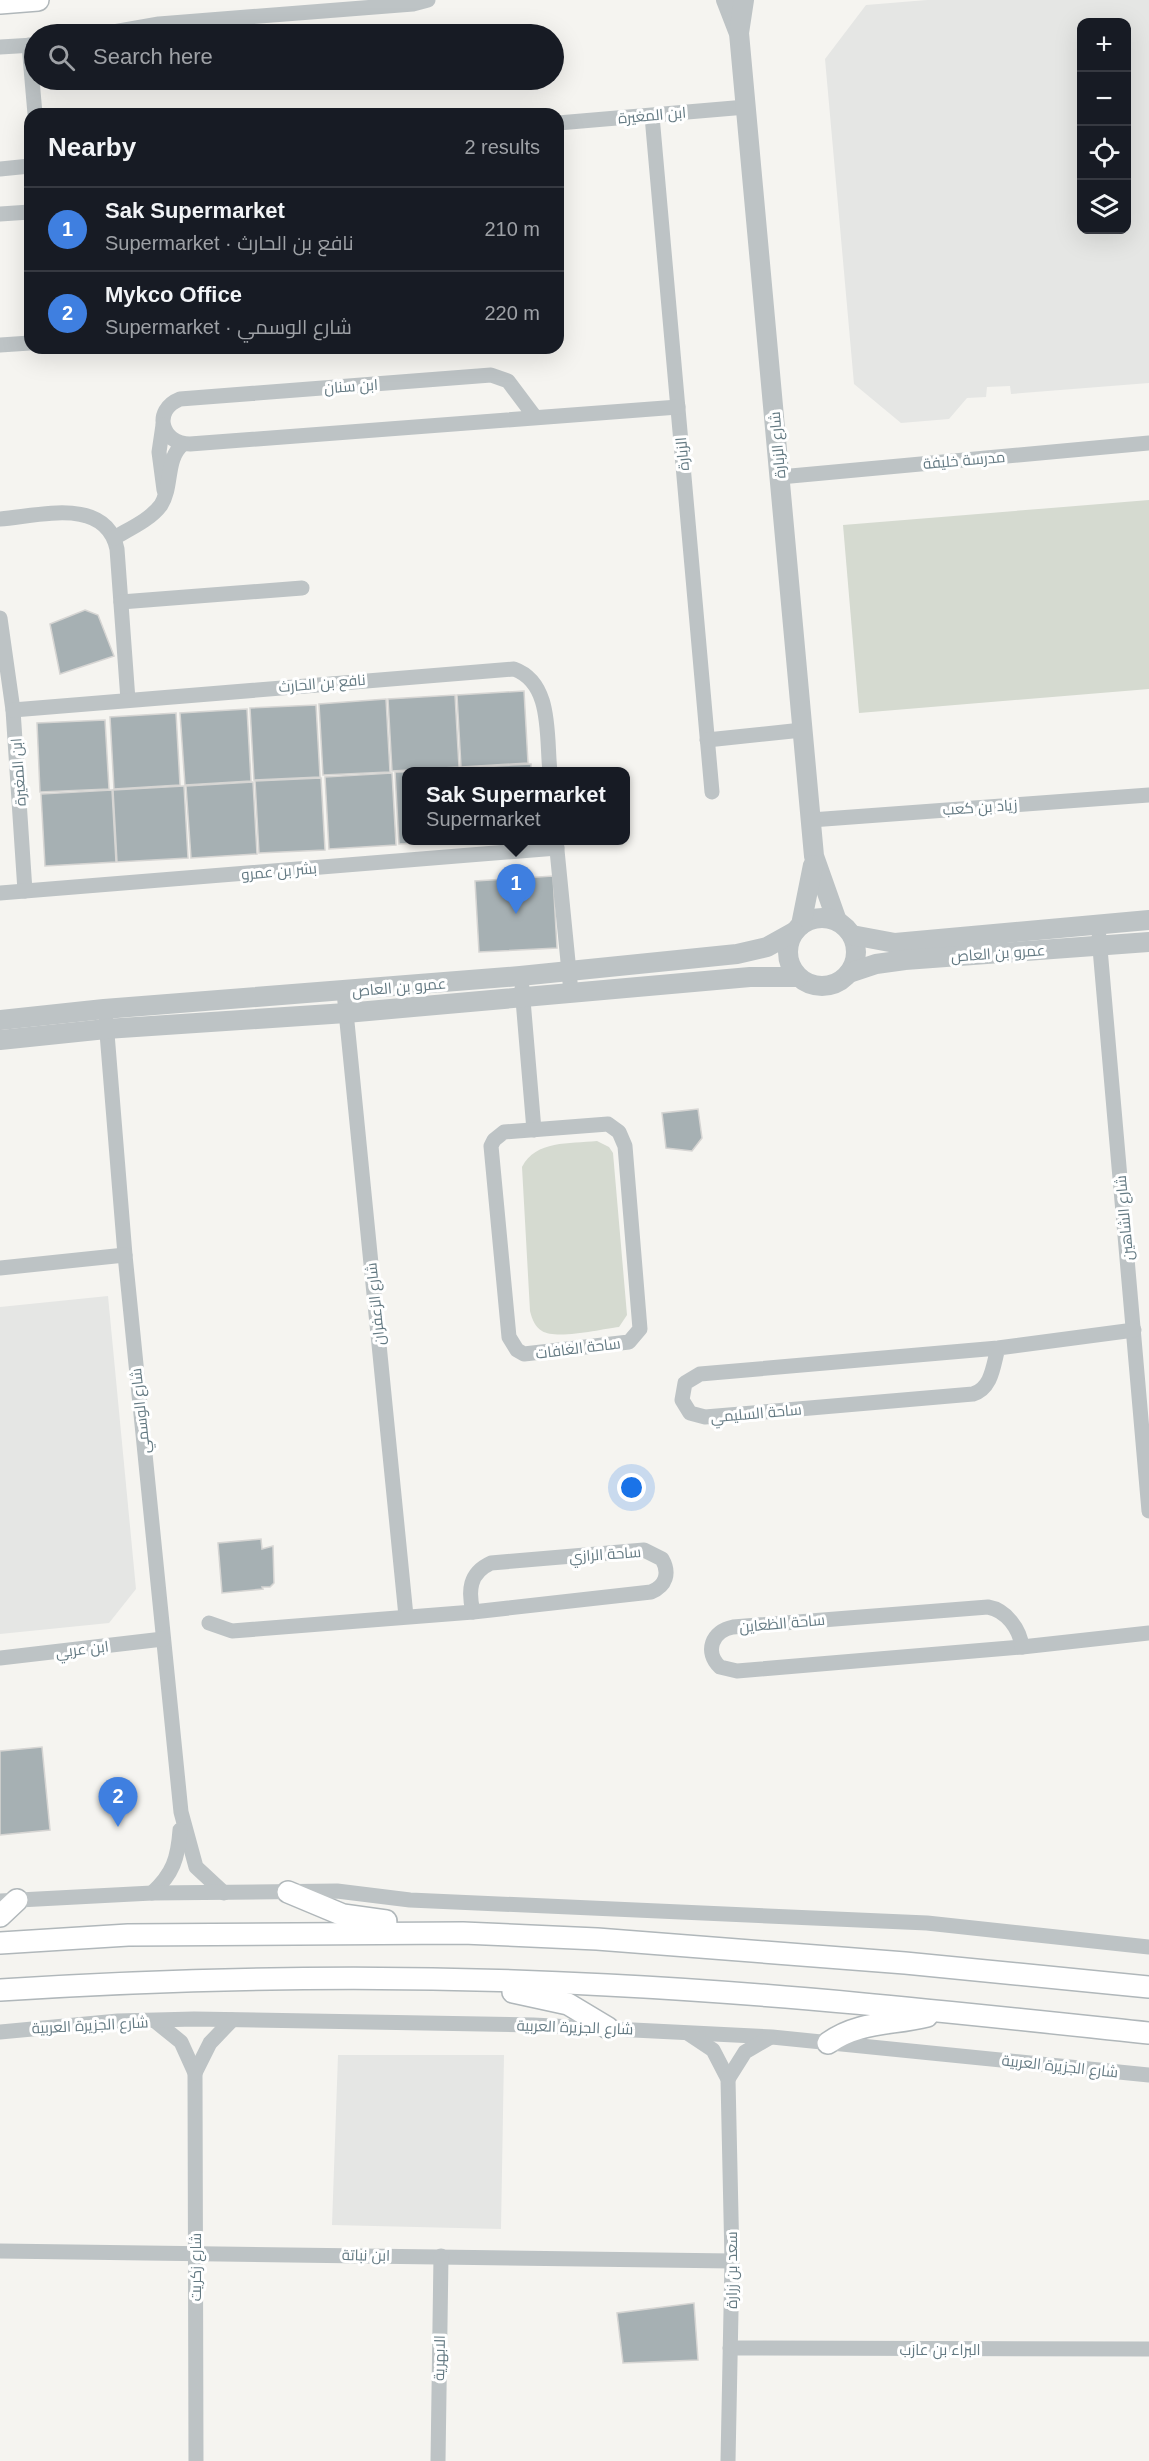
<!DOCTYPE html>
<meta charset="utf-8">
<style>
body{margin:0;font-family:Arial,Cairo,sans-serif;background:#242831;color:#f1f3f6}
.controls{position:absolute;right:18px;top:18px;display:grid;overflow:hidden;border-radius:12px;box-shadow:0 6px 24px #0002}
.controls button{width:54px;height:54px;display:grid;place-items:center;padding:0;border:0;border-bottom:2px solid #363941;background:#171b24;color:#f1f3f6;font:30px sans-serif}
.you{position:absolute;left:632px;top:1488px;width:21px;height:21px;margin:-15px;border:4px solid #fff;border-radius:50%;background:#1a73e8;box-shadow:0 0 0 9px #1a73e833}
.badge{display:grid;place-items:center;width:39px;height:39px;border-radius:50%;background:#e42f21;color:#fff;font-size:20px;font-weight:700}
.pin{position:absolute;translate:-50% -50px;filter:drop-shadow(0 2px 3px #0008)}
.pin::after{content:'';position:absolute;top:32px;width:21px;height:18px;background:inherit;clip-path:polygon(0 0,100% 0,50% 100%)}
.popup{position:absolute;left:402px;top:767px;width:228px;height:78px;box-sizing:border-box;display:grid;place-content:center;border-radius:12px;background:#171b24;filter:drop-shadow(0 2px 4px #0005);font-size:20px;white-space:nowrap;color:#9ea1a6}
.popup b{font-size:22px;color:#f1f3f6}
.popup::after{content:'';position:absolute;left:50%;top:100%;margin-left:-12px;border:12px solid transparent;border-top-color:#171b24}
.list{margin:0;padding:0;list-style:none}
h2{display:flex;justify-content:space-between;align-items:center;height:78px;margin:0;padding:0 24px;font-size:26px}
h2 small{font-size:20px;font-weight:400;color:#9ea1a6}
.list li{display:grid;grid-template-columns:39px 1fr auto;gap:18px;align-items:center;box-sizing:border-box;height:84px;padding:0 24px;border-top:2px solid #363941}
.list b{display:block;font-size:22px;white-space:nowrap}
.list p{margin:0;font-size:20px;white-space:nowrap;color:#9ea1a6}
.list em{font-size:20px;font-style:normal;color:#9ea1a6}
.icon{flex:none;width:33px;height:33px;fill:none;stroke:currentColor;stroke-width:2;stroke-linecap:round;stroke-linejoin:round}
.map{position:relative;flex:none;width:1149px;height:2461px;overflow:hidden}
.search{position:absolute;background:#171b24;box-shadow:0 6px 24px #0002;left:24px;top:24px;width:540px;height:66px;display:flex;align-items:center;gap:15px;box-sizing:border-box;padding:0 21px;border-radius:33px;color:#9ea1a6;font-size:22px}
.panel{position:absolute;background:#171b24;box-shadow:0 6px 24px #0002;left:24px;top:108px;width:540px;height:246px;border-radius:18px}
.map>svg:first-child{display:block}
</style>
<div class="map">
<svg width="1149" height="2461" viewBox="0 0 1149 2461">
<rect width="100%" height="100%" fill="#f5f4f0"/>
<g fill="#e5e6e4" fill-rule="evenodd">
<path d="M927 0H1149V383L1011 394 1010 386 987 387 986 397 967 398 949 419 901 423 854 384 825 59 866 5ZM1082 22H1126V230H1082Z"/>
<polygon points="108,1296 136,1589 109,1623 0,1634 0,1307"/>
<polygon points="338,2055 504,2055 501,2229 332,2225"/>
</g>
<g fill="#d5dad0">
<polygon points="1149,500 1149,689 859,713 843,525"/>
<path d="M597 1141 609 1147 613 1153 627 1315 619 1327C602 1329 556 1340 542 1331 535 1327 532 1319 530 1311L522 1167C536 1140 569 1144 597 1141Z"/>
</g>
<g fill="#a6b0b3" stroke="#d6d5d3" stroke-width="1.5">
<polygon points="85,610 98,615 114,656 60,674 50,624"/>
<polygon points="524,691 528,763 461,767 457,695"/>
<polygon points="455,695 459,767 392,771 388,699"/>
<polygon points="386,699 390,772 323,775 319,704"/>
<polygon points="316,705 320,777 254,780 250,708"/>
<polygon points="247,709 251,781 185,785 180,713"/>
<polygon points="176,713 180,785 114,789 110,717"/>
<polygon points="105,720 109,789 40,792 37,723"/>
<polygon points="531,764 531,772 464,772 464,768"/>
<polygon points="462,768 462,772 408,772"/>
<polygon points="395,772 406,772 406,840 466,841 399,844"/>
<polygon points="392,773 396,845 329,849 325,777"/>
<polygon points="321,778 325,850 259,853 255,781"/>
<polygon points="253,782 257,854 191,858 186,786"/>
<polygon points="184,786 188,858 117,862 113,790"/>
<polygon points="112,790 116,862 45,866 41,794"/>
<polygon points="553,876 557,948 479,952 475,881"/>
<polygon points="698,1109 702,1138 692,1151 666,1148 662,1113"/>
<polygon points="261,1539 262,1549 273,1546 274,1583 270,1587 262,1587 263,1589 222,1593 218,1543"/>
<polygon points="42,1747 50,1830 0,1835 0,1751"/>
<polygon points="694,2303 698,2360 623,2363 617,2313"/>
</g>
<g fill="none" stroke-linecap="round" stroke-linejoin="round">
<g stroke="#b0b7ba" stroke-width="24">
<g id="secondary">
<polyline points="0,3 38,0"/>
<polyline points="288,1892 343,1915 386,1921"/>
<polyline points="0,1916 17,1900"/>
<polyline points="0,1943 128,1935 463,1933 597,1939 905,1963 1149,1987"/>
<path d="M0 1990C202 1977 405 1974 607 1985 788 1994 969 2014 1149 2033"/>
<polyline points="513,1992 568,2004 608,2028"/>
<path d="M828 2043C859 2021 891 2025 927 2016"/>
</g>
</g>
<g stroke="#bdc3c5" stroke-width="15">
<polyline points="102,34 159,24 413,4 428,0"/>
<polyline points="29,45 35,114"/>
<polyline points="0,47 34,45"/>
<polyline points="652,116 712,792"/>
<polyline points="558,123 746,107"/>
<polyline points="0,169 30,166"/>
<polyline points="0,214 30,212"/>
<polyline points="0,345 30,343"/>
<path d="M535 417 508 381 491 375 180 399C152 410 161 444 190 444L678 407"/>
<polyline points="163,425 159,452 164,490"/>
<polyline points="780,477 1149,443"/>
<path d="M0 519C39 516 106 496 117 549L128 700"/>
<path d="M114 538C129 529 150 520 161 505 173 486 165 459 183 444"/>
<polyline points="121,602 302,588"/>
<polyline points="0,618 13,710 25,891"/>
<path d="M13 710 514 669C553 683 546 737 550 772"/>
<polyline points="707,740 802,730"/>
<polyline points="811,820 1149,795"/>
<polyline points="556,840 571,992"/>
<polyline points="0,893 557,848"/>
<polyline points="1099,937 1149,1511"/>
<polyline points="522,988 534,1130"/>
<polyline points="344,992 406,1616"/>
<polyline points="106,1021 125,1255 181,1812 196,1867 224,1893"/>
<polygon points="608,1124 619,1132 625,1146 640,1329 629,1342 524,1354 517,1350 509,1337 491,1146 494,1140 504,1132"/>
<polyline points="0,1268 125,1255"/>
<path d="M998 1348C993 1366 992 1388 973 1394L705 1417 690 1413 682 1400 685 1383 700 1374 998 1348 1134 1330"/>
<path d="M644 1550 662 1559C670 1573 666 1586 651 1592L473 1612C468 1591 469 1573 491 1563Z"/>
<path d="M988 1607C1006 1610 1020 1629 1022 1647L737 1671 720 1667C704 1652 712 1631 733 1627Z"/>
<polyline points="209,1623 232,1631 473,1612"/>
<polyline points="1022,1647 1149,1633"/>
<polyline points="0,1658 163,1639"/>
<path d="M152 1893C173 1874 178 1858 180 1830"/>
<polyline points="0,1901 152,1893 337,1891 410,1900 927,1923 1149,1947"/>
<polyline points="155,2021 181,2042 195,2073 196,2461"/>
<polyline points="0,2032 118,2021 194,2019 533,2025 772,2037 1149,2075"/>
<polyline points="689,2034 713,2050 728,2079 732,2261 728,2461"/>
<polyline points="195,2073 210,2043 232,2020"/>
<polyline points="728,2079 745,2052 769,2038"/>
<polyline points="0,2251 732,2261"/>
<polyline points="730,2348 1149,2349"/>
<polyline points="438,2461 441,2256"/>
</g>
<g stroke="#bdc3c5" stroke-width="20">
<polyline points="726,0 738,31"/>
<polyline points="744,0 739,33 814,856 837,921"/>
<circle cx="822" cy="952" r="34"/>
<polyline points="801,925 813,865"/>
<polyline points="852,935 895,943 1149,920"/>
<polyline points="849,973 876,964 905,960 1149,942"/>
<polyline points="0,1020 104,1009 520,976 737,954 767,947 794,932"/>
<polyline points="0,1040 106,1029 346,1013 750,977 798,977"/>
</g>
<use href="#secondary" stroke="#fff" stroke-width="21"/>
</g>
<g text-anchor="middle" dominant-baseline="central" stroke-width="6" stroke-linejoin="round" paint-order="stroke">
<g font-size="15" fill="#637982" stroke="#fff">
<text transform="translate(652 115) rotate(-5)">ابن المغيرة</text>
<text transform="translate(351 386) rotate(-4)">ابن سنان</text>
<text transform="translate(777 445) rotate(-95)">شارع الزبارة</text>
<text transform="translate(682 454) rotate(-95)">الزبارة</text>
<text transform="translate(964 460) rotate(-5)">مدرسة خليفة</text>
<text transform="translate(322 683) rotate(-5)">نافع بن الحارث</text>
<text transform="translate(18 772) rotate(-94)">ابن المغيرة</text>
<text transform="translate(980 807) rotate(-4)">زياد بن كعب</text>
<text transform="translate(279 871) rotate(-5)">بشر بن عمرو</text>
<text transform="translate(998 953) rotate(-4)">عمرو بن العاص</text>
<text transform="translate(399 987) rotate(-5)">عمرو بن العاص</text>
<text transform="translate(1124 1218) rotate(-95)">شارع الشاهين</text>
<text transform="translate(375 1304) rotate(-96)">شارع الزعفران</text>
<text transform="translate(578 1348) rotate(-7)">ساحة الغافات</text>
<text transform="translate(140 1411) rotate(-96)">شارع الوسمي</text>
<text transform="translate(756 1413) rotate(-5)">ساحة السليمي</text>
<text transform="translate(605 1554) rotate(-4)">ساحة الرازي</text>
<text transform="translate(782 1623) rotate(-5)">ساحة الظعاين</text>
<text transform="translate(82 1649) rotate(-7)">ابن عربي</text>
<text transform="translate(90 2025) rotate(-3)">شارع الجزيرة العربية</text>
<text transform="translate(575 2027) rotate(2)">شارع الجزيرة العربية</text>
<text transform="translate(1060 2066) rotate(6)">شارع الجزيرة العربية</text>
<text transform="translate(366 2255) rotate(1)">ابن نباتة</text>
<text transform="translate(195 2267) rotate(-90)">شارع زكريت</text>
<text transform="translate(731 2270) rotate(-90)">سعد بن زرارة</text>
<text x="940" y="2349">البراء بن عازب</text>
<text transform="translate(439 2358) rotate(-89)">الابهرية</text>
</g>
</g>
</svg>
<div class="controls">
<button>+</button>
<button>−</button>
<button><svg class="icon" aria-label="locate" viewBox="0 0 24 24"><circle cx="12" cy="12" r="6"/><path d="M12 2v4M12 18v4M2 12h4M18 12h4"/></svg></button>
<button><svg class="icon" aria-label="layers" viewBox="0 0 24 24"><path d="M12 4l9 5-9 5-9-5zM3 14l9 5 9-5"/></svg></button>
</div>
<div class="you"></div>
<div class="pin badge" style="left:516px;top:914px;background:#3f7fe0">1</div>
<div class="popup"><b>Sak Supermarket</b>Supermarket</div>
<div class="pin badge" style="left:118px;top:1827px;background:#3f7fe0">2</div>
<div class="search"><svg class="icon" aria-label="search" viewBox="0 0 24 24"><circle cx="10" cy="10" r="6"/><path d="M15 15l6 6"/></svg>Search here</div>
<section class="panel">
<h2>Nearby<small>2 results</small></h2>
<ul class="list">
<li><span class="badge" style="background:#3f7fe0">1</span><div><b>Sak Supermarket</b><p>Supermarket · نافع بن الحارث</p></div><em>210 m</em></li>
<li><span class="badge" style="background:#3f7fe0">2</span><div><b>Mykco Office</b><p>Supermarket · شارع الوسمي</p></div><em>220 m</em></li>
</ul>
</section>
</div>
